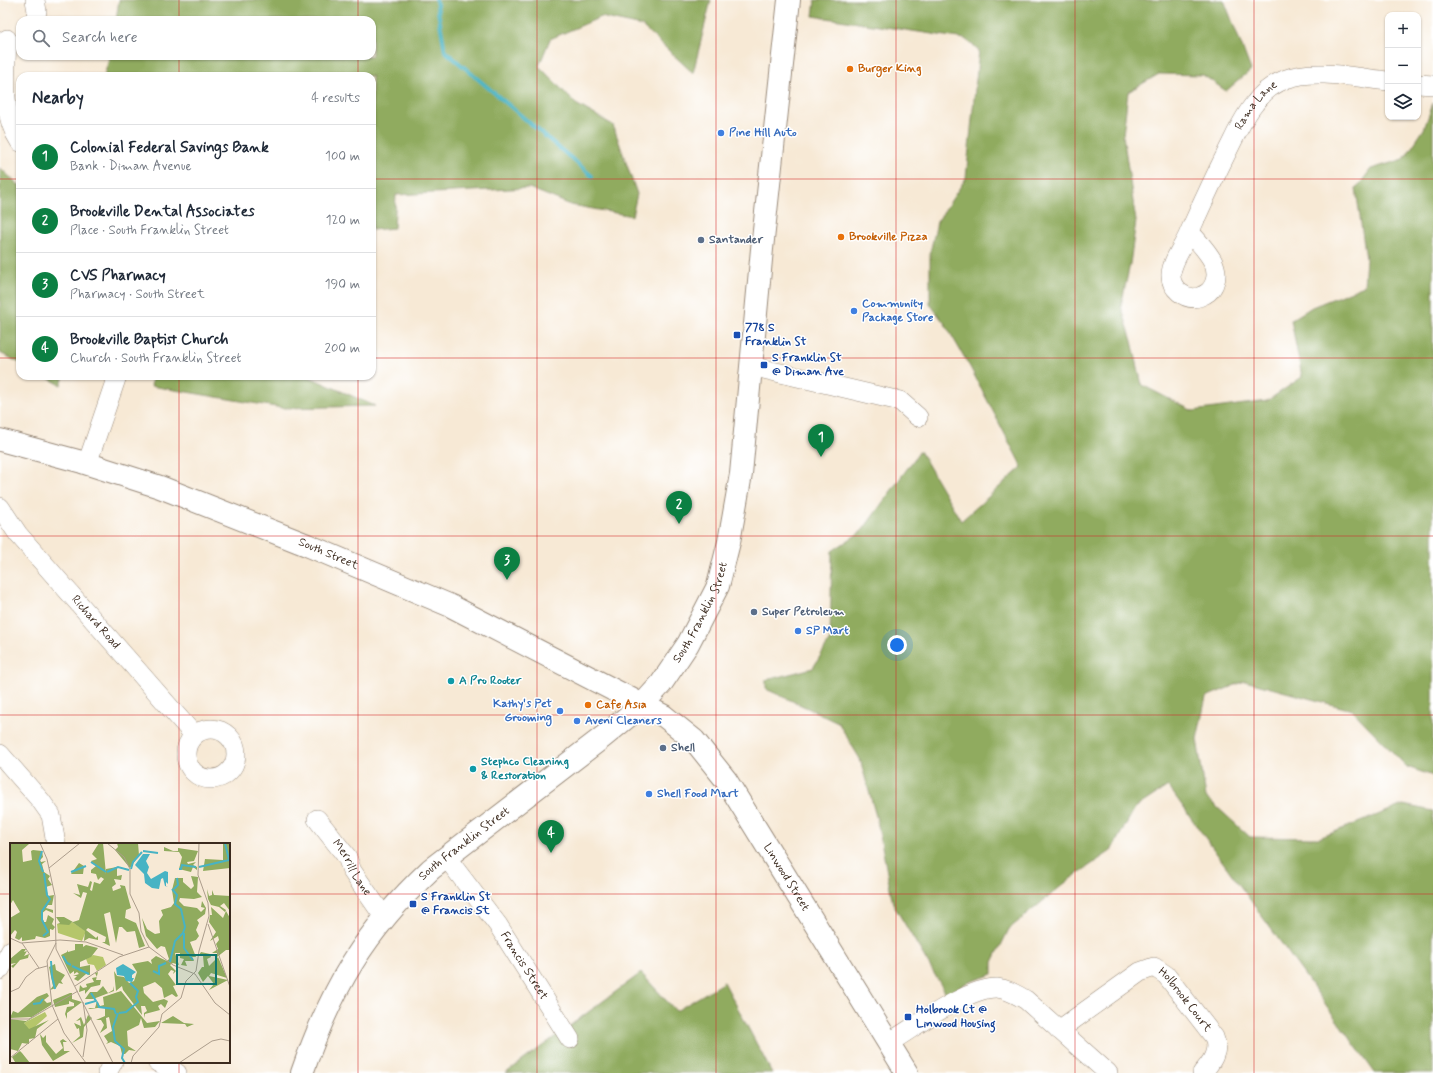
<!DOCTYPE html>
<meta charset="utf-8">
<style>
body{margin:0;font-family:Mynerve,sans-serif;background:#f6f6f7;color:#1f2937}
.controls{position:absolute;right:12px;top:12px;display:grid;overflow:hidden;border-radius:8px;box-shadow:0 1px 3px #0004}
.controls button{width:36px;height:36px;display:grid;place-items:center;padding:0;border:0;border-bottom:1px solid #e0e1e3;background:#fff;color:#1f2937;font:20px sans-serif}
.you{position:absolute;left:897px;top:645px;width:14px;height:14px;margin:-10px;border:3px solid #fff;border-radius:50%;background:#1a73e8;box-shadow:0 0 0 6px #1a73e833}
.badge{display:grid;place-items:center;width:26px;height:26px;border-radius:50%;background:#0b8043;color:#fff;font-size:13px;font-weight:700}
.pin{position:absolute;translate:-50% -33px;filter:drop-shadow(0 1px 2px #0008)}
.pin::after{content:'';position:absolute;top:21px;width:14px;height:12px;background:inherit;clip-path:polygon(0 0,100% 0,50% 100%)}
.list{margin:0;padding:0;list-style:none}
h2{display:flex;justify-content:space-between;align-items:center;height:52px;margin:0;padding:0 16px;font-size:17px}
h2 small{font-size:13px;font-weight:400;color:#747a83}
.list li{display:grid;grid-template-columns:26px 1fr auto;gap:12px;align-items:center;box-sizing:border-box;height:64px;padding:0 16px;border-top:1px solid #e0e1e3}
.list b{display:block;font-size:15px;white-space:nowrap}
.list p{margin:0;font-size:13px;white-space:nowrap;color:#747a83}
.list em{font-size:13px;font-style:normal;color:#747a83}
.icon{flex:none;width:22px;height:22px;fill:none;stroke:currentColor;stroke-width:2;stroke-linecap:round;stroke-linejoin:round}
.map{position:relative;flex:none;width:1433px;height:1073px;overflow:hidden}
.search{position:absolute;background:#fff;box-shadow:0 1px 3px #0004;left:16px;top:16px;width:360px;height:44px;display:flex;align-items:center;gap:10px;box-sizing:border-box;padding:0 14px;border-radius:12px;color:#747a83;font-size:15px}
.panel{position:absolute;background:#fff;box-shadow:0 1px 3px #0004;left:16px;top:72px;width:360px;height:308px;border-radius:12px}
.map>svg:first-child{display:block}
</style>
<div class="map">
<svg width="1433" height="1073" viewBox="0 0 1433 1073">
<rect width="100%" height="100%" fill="#fff"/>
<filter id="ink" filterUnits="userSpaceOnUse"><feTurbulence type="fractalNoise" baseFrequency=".025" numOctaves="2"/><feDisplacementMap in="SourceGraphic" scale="8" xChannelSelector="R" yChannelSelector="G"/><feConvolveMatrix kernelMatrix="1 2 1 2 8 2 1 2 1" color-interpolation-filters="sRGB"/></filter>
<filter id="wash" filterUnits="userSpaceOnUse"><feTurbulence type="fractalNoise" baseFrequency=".012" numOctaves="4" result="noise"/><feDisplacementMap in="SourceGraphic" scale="16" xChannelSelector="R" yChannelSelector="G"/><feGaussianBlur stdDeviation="0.9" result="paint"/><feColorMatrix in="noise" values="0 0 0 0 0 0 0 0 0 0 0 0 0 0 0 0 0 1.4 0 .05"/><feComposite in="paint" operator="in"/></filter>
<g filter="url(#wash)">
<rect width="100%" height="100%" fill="#f7e9d5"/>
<g fill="#90ab5e" stroke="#666a3e">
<polygon points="119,0 711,0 693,73 642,26 601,17 550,39 539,66 576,104 613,125 637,194 632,216 571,205 529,188 396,195 394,228 372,230 372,76 104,76 110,56 372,56 372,20 116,20"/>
<polygon points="815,0 1224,0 1251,70 1226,91 1203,75 1159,74 1128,92 1123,135 1136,221 1130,264 1121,306 1132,341 1142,385 1193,411 1267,401 1302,377 1291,320 1312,307 1364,286 1366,259 1356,189 1371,169 1404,159 1424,129 1433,103 1433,776 1407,767 1352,710 1245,681 1206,697 1197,739 1206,797 1250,837 1319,838 1403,805 1433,811 1433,1073 1375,1073 1168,786 1135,808 1111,851 1070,879 1009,929 993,962 993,974 964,984 948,997 893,904 877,820 860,759 838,722 766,689 766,680 813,668 830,640 832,551 862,531 920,451 961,521 1022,467 970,367 945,324 930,304 930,253 937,222 966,178 979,50 965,39 813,16"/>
<polygon points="0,168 20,186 20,363 0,353"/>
<polygon points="44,376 64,376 61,385"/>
<polygon points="153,376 307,376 375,406 282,408 151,386"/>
<polygon points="641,973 676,1011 724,982 772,1073 506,1073"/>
</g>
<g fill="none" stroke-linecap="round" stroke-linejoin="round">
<polyline stroke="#47b3c4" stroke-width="4" points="436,0 445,51 592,176"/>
</g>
</g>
<g filter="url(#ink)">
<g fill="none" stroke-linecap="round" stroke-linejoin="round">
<g stroke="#998a7a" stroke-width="20">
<g id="minor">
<polyline points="35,0 37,11 35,20"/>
<path d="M7 39C6 73 0 112 20 142"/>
<polyline points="1418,84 1433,85"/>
<path id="s1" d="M1190 232C1201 246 1223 264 1214 284 1211 291 1207 294 1199 297 1185 301 1170 288 1171 274 1172 260 1184 246 1189 233 1202 204 1215 176 1229 148 1237 132 1244 116 1255 103 1263 92 1273 84 1286 79 1314 68 1358 78 1388 81"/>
<polyline points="751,366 900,401 918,417"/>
<polyline points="87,464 117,376"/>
<path id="s2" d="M0 507 18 534 194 735"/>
<circle cx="211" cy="754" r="25"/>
<polyline points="0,754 41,801 51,815 56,844"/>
<path id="s3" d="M317 819 347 857 352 871 384 917"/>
<path id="s4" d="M446 857 498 925 570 1039"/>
<polyline points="0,970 11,950"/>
<path id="s5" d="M1059 1030 1140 972 1154 967 1166 975 1214 1037C1220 1051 1211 1063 1202 1073"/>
<path d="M890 1042C915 1027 968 987 997 988 1008 989 1017 995 1026 1000L1108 1073"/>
<polyline points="157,1062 177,1073"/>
<polyline points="107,1073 113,1062"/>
</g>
</g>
<g stroke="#998a7a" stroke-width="24">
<g id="major">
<path id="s6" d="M0 440 82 462 160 487 307 545 451 606 664 716 694 740 726 780 907 1073"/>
<path id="s7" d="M302 1073C332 987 364 932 431 869L603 737 642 705 661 684 688 644 718 586 729 542 741 474 762 249 789 0"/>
</g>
</g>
<use href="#minor" stroke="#fff" stroke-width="19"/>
<use href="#major" stroke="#fff" stroke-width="22"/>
</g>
</g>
<path fill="none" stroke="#d62828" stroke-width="1" stroke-opacity="0.55" d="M179 0V20M358 0V20M537 0V1073M716 0V1073M896 0V1073M1075 0V1073M1254 0V1073M179 56V76M358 56V76M0 179H20M372 179H1433M0 358H20M372 358H1433M179 376V844M358 376V1073M0 536H1433M0 715H1433M0 894H11M229 894H1433M179 1062V1073"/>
<g fill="#e8710a" stroke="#fff" stroke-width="1.5">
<circle cx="850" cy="69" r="4"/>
<circle cx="841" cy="237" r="4"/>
<circle cx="588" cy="705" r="4"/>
</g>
<g fill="#3f7fe0" stroke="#fff" stroke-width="1.5">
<circle cx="721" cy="133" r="4"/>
<circle cx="854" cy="311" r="4"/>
<circle cx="798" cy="631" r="4"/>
<circle cx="560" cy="711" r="4"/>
<circle cx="577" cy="721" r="4"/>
<circle cx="649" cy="794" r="4"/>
</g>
<g fill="#5c6f8a" stroke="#fff" stroke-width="1.5">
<circle cx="701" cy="240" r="4"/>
<circle cx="754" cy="612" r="4"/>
<circle cx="663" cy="748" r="4"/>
</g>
<g fill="#1a4fb4" stroke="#fff" stroke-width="1.5">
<rect x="733" y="331" width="8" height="8" rx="2"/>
<rect x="760" y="361" width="8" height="8" rx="2"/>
<rect x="409" y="900" width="8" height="8" rx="2"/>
<rect x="904" y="1013" width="8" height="8" rx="2"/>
</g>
<g fill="#0f9aa8" stroke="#fff" stroke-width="1.5">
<circle cx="451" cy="681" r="4"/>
<circle cx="473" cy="769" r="4"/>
</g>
<g text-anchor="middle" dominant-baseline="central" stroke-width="3" stroke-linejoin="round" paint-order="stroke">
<g font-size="12" font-weight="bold" fill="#c56008" stroke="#fff" text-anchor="start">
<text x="858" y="69">Burger King</text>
<text x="849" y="237">Brookville Pizza</text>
<text x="596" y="705">Cafe Asia</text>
</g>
<g font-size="12" fill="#3b2a1e" stroke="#fff">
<text stroke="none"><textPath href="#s1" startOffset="313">Rama Lane</textPath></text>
<text stroke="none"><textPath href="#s6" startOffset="348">South Street</textPath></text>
<text stroke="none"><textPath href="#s7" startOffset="622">South Franklin Street</textPath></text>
<text stroke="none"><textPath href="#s2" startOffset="150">Richard Road</textPath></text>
<text stroke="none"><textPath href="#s7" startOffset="286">South Franklin Street</textPath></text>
<text stroke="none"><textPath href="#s3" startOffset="60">Merrill Lane</textPath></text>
<text stroke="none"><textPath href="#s6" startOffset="925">Linwood Street</textPath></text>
<text stroke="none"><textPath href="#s4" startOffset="134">Francis Street</textPath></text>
<text stroke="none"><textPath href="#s5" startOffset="160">Holbrook Court</textPath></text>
</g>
<g font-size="12" font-weight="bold" fill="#366cbe" stroke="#fff" text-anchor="start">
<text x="729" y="133">Pine Hill Auto</text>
<text x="862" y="304">Community<tspan x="862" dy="14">Package Store</tspan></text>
<text x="806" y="631">SP Mart</text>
<text x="552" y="704" text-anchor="end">Kathy's Pet<tspan x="552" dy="14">Grooming</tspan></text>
<text x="585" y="721">Aveni Cleaners</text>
<text x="657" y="794">Shell Food Mart</text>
</g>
<g font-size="12" font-weight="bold" fill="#4e5e75" stroke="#fff" text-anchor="start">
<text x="709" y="240">Santander</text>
<text x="762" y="612">Super Petroleum</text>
<text x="671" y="748">Shell</text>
</g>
<g font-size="12" font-weight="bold" fill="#164399" stroke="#fff" text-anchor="start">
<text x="745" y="328">778 S<tspan x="745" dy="14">Franklin St</tspan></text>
<text x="772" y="358">S Franklin St<tspan x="772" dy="14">@ Diman Ave</tspan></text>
<text x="421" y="897">S Franklin St<tspan x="421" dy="14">@ Francis St</tspan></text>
<text x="916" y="1010">Holbrook Ct @<tspan x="916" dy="14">Linwood Housing</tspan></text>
</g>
<g font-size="12" font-weight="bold" fill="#0d838f" stroke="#fff" text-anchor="start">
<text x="459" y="681">A Pro Rooter</text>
<text x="481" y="762">Stephco Cleaning<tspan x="481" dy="14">&amp; Restoration</tspan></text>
</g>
</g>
<g transform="translate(10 843)">
<rect width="220" height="220" fill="#f7e9d5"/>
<path d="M62 79 76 88 72 98 48 90 47 81H59ZM83 112 93 114 96 122 87 128 84 122 78 121 76 116ZM35 169 37 173 19 189 14 180Z" fill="#b5c66a"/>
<path d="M0 0 19 1 12 7 13 19 22 17 21 8 23 7 32 8 33 14 30 17 31 19 36 18 32 21 34 29 40 33 38 36 42 42 36 44 38 53 44 52 42 62H38L36 65 43 67V70L36 67 31 71 34 79H36L38 72 44 76 42 81 45 84 43 87 40 86V93L35 95 26 93 25 96 12 98V94L9 97 5 95 7 89 5 87 0 93V75L10 69 3 57 0 62ZM89 0H93L96 31V26L107 24V33L112 32 111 37 104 36 106 41 102 44 103 48 111 45 110 42 115 43 121 65 116 67 115 75 126 80 135 103 129 105 125 88 117 89 112 84H109L106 100 100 69 94 71 100 103 92 99H95L96 94 78 85 76 87 86 95 88 93V97L79 95 74 98 75 88 62 79 59 82 47 81 50 80 46 74H54L63 79 69 77 77 50 73 49 71 55 63 50 70 52 67 41 78 44 80 38 82 39 80 47 82 48 84 39 90 41 94 36 91 34 88 37 86 31 81 30V27L86 23 81 18 87 16 82 11ZM107 0H128L129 12 120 25 105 7 108 4ZM213 0H220V25L193 28 195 16 213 17ZM154 4 163 8H168V5L188 8 184 18 177 19 178 21 186 19 183 22 187 24V27L183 24 181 29 169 26 172 14 169 9 154 8ZM69 20 74 23 73 31H61ZM181 33 188 34 187 49 192 54 184 56 170 55 169 58 174 63 187 65 191 69 195 65 191 64 192 58 196 65 195 71 187 77 189 80 186 87 189 93 186 97 180 99 186 114H182L184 118H175L177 123 171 122 174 116 170 115V110H165L169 122 163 120 160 122 166 128 163 131 164 128 161 127 158 131 166 142 163 143 168 153 166 154 162 151 154 155 152 145 145 139 133 144 134 150 143 159 154 156 158 158 155 165 151 161 148 163 150 167 135 171 134 175V170L137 168 135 163H131L132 172 113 147 112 143 106 148 104 128 107 133 114 134 119 140 124 138 127 129 122 121 138 118 142 121 141 117 146 113 157 118 159 116 155 104 151 103 147 106 136 93 132 75 137 86 145 91 150 90 149 78 153 72 151 67 161 64 164 60 162 47 165 35H173V39L181 46 184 43ZM197 46 199 53 202 52V47L204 52 220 53V68L214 60 210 63 216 67 215 69 209 64 201 62 198 56ZM201 64 213 75 216 68 220 75V107H216L207 114V110H202L208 106 206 101 209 97 208 93 200 98 206 89 199 79 200 72H202ZM65 101H73V104L76 102 88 105 81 114 70 119V124L80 122V132L76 131 68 138 64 136 67 133H63L69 131 67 129 64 131V128L60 131 51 112 57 109V107L58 109 65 107ZM12 106H16L14 109 17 108 14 113 19 111 18 115 10 117 3 125 1 123 6 120 0 121V116ZM191 109 200 111 201 114 197 116 199 123 208 114 217 135 201 130 199 133 218 137 199 147 204 141 198 133 193 139 188 130 192 124H194L193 113 189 112ZM45 121 46 127 55 132 51 138 53 141 49 140 46 145 40 147 43 143 39 124ZM88 129 86 137H91L90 142 81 144 75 151V147L69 149 70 142 73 145 77 144 76 141 84 139 82 135 87 134 85 130ZM93 143 98 150 103 147V143L104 148 83 156H75L80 149H87ZM111 148 137 180 150 178 145 184 134 185 131 175 129 182 117 188 118 203 126 208 119 207 115 211H112L110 203 101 199 96 201 98 199 94 193 102 188 99 174 96 175 97 185 90 190 94 182 91 177H86L95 173V164L80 166 78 165H85L87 158 90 163 94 162 93 154ZM37 150 39 153 34 157 37 160 41 159V162L22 174 0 175 3 168 8 170 27 154ZM60 150H62V156L72 159 57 170V176L55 171 57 164 64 163V160L59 158V161L45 164 43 157ZM38 166 14 180 19 186 39 177 27 186 25 195 19 196V201L12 200 8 208 0 206V176L16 178ZM78 172 82 175 74 184 73 194 62 200 70 193 69 185 67 186 64 180 71 183 70 177 66 178 71 174 74 182ZM163 173 174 180 184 181 177 184 175 181 151 180ZM30 191 33 195 36 192V199L46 211 53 205 50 198 53 196 57 199H53L54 208H60L43 218 32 202ZM10 208 12 210 20 220 5 219 2 214Z" fill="#90ab5e"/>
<path d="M133 11H140L136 18 139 24 137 30 141 36 155 28 158 29V41L156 39V43L158 44 155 43 153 35 151 36 149 46 142 45 135 40 134 31 125 22ZM113 121 126 129 122 132V135H124L122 139 116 138 114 133 107 132 106 125Z" fill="#47b3c4"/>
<path fill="none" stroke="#47b3c4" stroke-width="2" d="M32 8 29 18 33 29M133 8 148 10M81 19 96 29M189 24 219 17 215 0M121 26 123 19 132 9M169 26H171L172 22 186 24M61 29 76 23M97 29 108 24 119 27M164 46 168 42 167 35M174 90V105L183 117M33 93 38 89 32 77V68L40 56 37 52 34 30M53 113 57 120 61 122M41 118 42 133M160 119 165 98 173 90 175 84 171 66 165 61 167 52 162 46M62 123 79 131M143 128 149 131V123L156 120M42 133 45 146M87 159 89 164 104 166 106 171M23 161 30 160 33 156M75 161 86 158 81 150M108 170 103 184 105 198 114 206 112 215 115 220M109 170 116 169 128 159 126 154 128 148 120 140"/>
<path fill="none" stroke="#ac9d8c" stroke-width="1" d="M30 0 37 16 45 53 46 106 103 220M97 0 114 14 120 26V51L129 70 131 88 139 104 163 122 185 131 205 160 220 172M39 25 70 0M198 81 220 144M0 95 11 100 50 97 76 99 113 112M12 100 29 125M46 100 37 118 42 162 54 190 76 220M65 143 109 114 139 104M0 149 9 145 16 134 26 126 37 123M73 159 77 187 73 214M0 176H19L68 148M0 215 48 176M121 220 123 213 149 184 152 171 171 155 176 138 186 128 189 108 199 73 198 60 188 32 189 0M169 220 202 198 211 196 220 198"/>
<path fill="#0f766e" fill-opacity="0.15" stroke="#0f766e" stroke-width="2" d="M167 112H206V141H167Z"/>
<rect width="220" height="220" fill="none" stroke="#3b2a1e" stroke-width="2"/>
</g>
</svg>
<div class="controls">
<button>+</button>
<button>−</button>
<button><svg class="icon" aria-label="layers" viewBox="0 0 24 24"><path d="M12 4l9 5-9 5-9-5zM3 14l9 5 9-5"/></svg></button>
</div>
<div class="you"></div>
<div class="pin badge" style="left:821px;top:457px">1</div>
<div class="pin badge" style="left:679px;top:524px">2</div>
<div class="pin badge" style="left:507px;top:580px">3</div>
<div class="pin badge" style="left:551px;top:853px">4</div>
<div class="search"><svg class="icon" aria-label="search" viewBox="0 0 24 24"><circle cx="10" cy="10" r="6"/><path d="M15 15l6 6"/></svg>Search here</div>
<section class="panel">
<h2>Nearby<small>4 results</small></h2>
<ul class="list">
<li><span class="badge">1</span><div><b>Colonial Federal Savings Bank</b><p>Bank · Diman Avenue</p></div><em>100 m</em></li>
<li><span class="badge">2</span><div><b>Brookville Dental Associates</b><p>Place · South Franklin Street</p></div><em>120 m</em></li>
<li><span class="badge">3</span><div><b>CVS Pharmacy</b><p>Pharmacy · South Street</p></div><em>190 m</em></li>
<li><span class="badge">4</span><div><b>Brookville Baptist Church</b><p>Church · South Franklin Street</p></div><em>200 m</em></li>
</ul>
</section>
</div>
